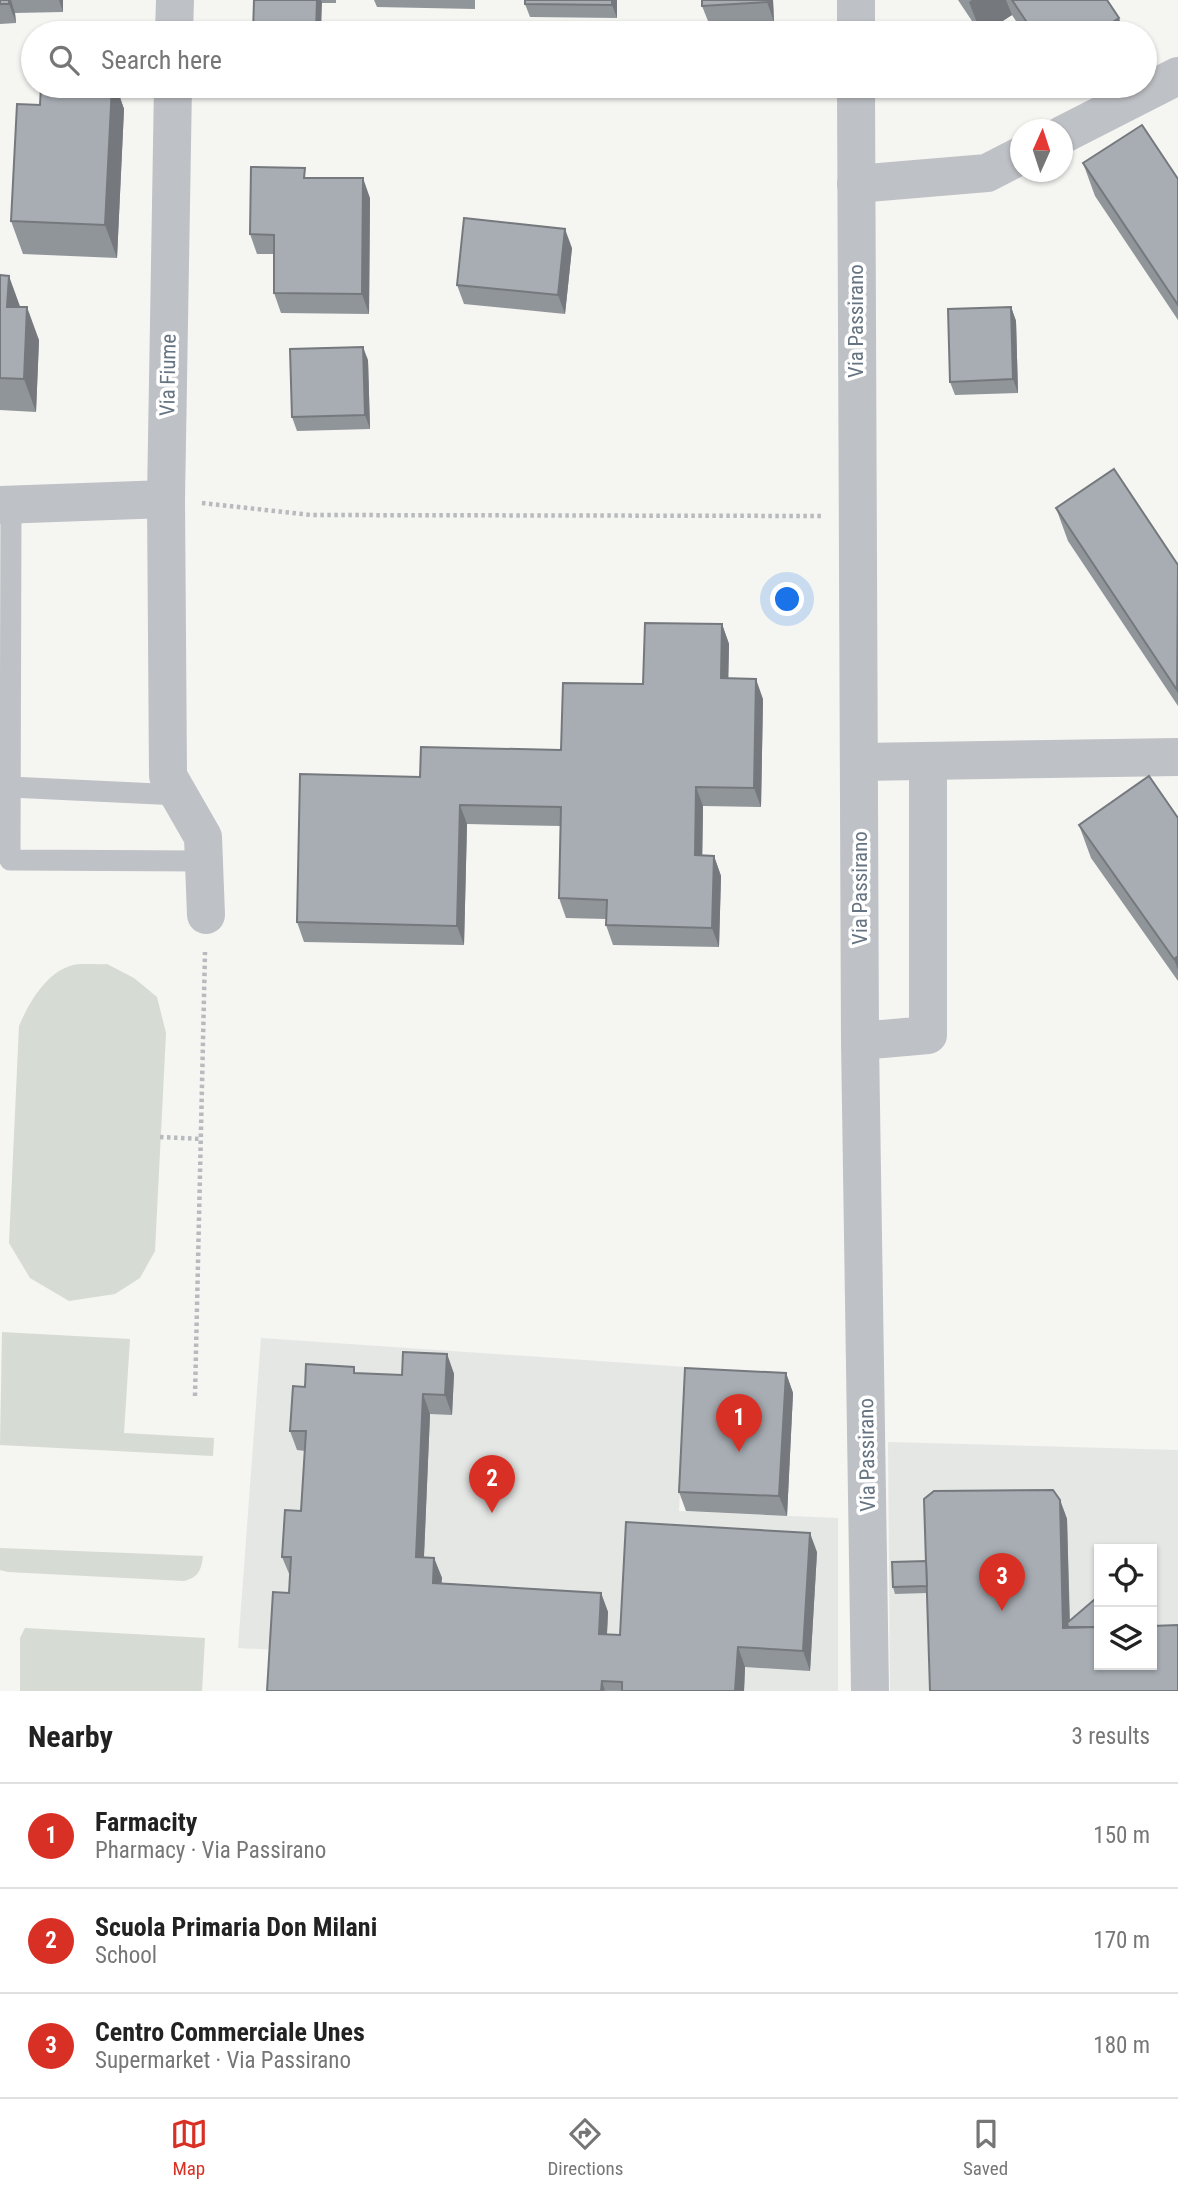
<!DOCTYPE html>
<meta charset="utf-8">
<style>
body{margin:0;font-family:"Roboto Condensed",sans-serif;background:#f6f6f6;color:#222}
.controls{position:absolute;right:21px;bottom:21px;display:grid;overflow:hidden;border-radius:0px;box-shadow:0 2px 5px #0004}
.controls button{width:63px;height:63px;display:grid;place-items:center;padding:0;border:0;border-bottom:2px solid #e0e0e0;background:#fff;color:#222;font:35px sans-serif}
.compass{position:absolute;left:1010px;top:119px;width:63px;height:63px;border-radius:50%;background:#fff;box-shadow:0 2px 5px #0004;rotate:3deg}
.you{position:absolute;left:788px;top:600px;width:24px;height:24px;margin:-18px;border:5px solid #fff;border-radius:50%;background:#1a73e8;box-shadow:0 0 0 10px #1a73e833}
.badge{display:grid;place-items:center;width:46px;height:46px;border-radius:50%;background:#d93025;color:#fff;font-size:23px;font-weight:700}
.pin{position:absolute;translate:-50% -58px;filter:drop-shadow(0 2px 4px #0008)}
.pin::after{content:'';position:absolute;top:37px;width:24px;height:21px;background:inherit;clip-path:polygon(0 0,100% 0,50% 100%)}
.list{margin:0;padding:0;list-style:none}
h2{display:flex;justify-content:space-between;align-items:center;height:91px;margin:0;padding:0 28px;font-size:30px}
h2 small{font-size:23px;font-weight:400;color:#767676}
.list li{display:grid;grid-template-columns:46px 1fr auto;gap:21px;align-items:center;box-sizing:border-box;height:105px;padding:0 28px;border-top:2px solid #e0e0e0}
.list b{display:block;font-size:26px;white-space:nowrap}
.list p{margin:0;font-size:23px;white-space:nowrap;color:#767676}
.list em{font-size:23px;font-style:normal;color:#767676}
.icon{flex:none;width:38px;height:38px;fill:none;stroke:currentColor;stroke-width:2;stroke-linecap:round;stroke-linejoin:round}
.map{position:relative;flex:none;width:1178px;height:1691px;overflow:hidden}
.search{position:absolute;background:#fff;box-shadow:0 2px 5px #0004;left:21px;right:21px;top:21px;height:77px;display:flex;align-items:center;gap:18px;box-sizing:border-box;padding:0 24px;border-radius:38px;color:#767676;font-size:26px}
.sheet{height:406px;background:#fff}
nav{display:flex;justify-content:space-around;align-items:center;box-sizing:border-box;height:98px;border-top:2px solid #e0e0e0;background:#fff;font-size:19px;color:#767676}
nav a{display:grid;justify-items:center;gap:4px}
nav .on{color:#d93025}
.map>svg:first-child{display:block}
</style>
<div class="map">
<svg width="1178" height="1691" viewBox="0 0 1178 1691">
<rect width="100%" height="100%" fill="#f5f5f2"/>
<g fill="#e5e7e5" fill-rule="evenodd">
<polygon points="261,1338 686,1367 679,1511 838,1518 838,1691 275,1691 278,1650 238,1648"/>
<path d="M888 1442 1178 1450V1691H890ZM1099 1549H1152V1665H1099Z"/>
</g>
<g fill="#d6dbd3">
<path d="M107 964 134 978 157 997 166 1033 155 1251 140 1278 115 1294 69 1301 30 1278 9 1243 19 1026C29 1003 46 972 73 965 84 963 97 965 107 964Z"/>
<polygon points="2,1332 130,1339 124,1433 214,1438 213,1456 0,1445"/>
<path d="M0 1548 203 1556C201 1570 199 1577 184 1581L8 1572 0 1570Z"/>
<polygon points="25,1628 205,1638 202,1691 20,1691 20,1638"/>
</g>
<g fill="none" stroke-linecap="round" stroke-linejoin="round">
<g stroke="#b8babd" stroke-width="4.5" stroke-dasharray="3.5 3.5" stroke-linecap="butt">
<polyline points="202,503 311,515 822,516"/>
<polyline points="160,1137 201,1139"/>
<polyline points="195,1396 205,952"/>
</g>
<g stroke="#bec1c5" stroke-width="21">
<polyline points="11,505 10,860 203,861"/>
<polyline points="10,787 179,795"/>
</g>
<g stroke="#bec1c5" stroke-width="38">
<polyline points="174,33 175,0"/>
<polyline points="856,33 856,0"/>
<polyline points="173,86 166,499 168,776 203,837 206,915"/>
<polyline points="856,86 860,1041 870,1691"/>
<polyline points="1062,135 1178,76"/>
<polyline points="856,184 987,173 1020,156"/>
<polyline points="0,505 166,499"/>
<polyline points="859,762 1178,757"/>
<polyline points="860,1041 928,1035 928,761"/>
</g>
</g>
<g fill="#90959a">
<polygon points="0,0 63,0 63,12 15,13 16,23 0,24"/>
<polygon points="254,0 336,0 336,3 322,3"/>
<polygon points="374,0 475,0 475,9 377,7"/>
<polygon points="525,0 617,0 617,18 530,17 525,4"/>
<polygon points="702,0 773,0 774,22 710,26 702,6"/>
<polygon points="958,0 1107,0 1124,33 1024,33 1012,15 984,33 980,33"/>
<polygon points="41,86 116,86 124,109 117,258 23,254 11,221 40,105"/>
<polygon points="1083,163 1178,179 1178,320 1095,196"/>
<polygon points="308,178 370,198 369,314 281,313 274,293 274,254 257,254 250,234"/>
<polygon points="572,248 565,314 464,304 457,285"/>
<polygon points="0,275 39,340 36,412 0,410"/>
<polygon points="1011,307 1016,321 1018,393 955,395 950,382"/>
<polygon points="368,360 370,429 297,431 292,417"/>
<polygon points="1056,508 1178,565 1178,706 1068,541"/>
<polygon points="722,624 729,644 728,678 763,699 761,807 703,806 702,856 714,856 721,876 719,947 613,945 606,925 606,919 566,918 559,898 560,826 467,824 464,945 304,942 297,922 420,777 561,750 643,684"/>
<polygon points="1178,818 1178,981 1091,858 1079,825"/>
<polygon points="447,1354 454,1374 452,1415 430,1414 424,1558 434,1558 442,1578 441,1583 601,1593 608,1612 607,1634 620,1635 817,1552 810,1671 745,1667 744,1691 267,1691 289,1593 290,1576 282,1557 301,1511 305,1451 297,1450 290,1431 305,1387 357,1373 402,1375"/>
<polygon points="786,1373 793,1393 787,1516 686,1511 679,1492"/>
<polygon points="1053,1490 1060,1500 1067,1519 1070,1621 1095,1599 1099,1603 1099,1665 1152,1665 1152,1626 1178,1625 1178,1691 930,1691 927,1593 895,1594 893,1587 892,1562 926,1561 924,1499 934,1491"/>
</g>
<g fill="#75797d">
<polygon points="9,0 11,0 15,13 16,23 9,4"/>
<polygon points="59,0 63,0 63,12"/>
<polygon points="317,0 321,0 322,3 321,33 316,33"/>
<polygon points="612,0 617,0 617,18 612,5"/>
<polygon points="767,0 773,0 774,22 767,2"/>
<polygon points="972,0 1006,0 1012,15 984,33 981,33 969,2"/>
<polygon points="1119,18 1124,33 1096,33"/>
<polygon points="112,86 116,86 124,109 117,258 105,225"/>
<polygon points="1062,86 1078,86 1065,95"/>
<polygon points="363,178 370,198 369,314 362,294"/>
<polygon points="565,229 572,248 565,314 558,295"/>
<polygon points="9,276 21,309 7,307"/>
<polygon points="27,307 39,340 36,412 24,379"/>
<polygon points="1011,307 1016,321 1018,393 1013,379"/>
<polygon points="363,347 368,360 370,429 365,415"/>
<polygon points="722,624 729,644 728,698 721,678"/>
<polygon points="756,679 763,699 761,807 754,788"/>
<polygon points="696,787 703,806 702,875 695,855"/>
<polygon points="460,805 467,824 464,945 457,926"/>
<polygon points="714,856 721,876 719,947 712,928"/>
<polygon points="1178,956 1178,970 1174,959"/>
<polygon points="447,1354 454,1374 452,1415 445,1395"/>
<polygon points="786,1373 793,1393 787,1516 779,1496"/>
<polygon points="423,1394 430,1414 423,1577 416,1557"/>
<polygon points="1060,1500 1067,1519 1070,1640 1063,1628"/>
<polygon points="810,1533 817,1552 810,1671 803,1651"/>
<polygon points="434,1558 442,1578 440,1602 433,1583"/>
<polygon points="601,1593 608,1612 606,1653 599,1634"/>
<polygon points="738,1647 745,1667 744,1691 735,1691"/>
<polygon points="602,1681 605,1691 601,1691"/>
</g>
<g fill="#a7adb3" stroke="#75797d" stroke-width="2">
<rect x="0" y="0" width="9" height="4"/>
<polygon points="254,0 317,0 316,33 253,33"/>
<polygon points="525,0 612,0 612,5 525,4"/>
<polygon points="702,0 767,0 767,2 702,6"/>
<polygon points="1012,0 1107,0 1119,18 1096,33 1034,33"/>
<polygon points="41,86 112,86 105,225 11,221 17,104 40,105"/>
<polygon points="1142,125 1178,179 1178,305 1083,163"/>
<polygon points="251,167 305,168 304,178 363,178 362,294 274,293 274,235 250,234"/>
<polygon points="464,218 565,229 558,295 457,285"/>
<polygon points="0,275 9,276 7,307 27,307 24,379 0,378"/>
<polygon points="1011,307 1013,379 950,382 948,309"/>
<polygon points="363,347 365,415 292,417 290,349"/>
<polygon points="1114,469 1178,565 1177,690 1056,508"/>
<polygon points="645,623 722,624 721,678 756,679 754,788 696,787 695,855 714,856 712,928 606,925 607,900 559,898 561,807 460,805 457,926 297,922 300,774 420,777 421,747 561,750 563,683 643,684"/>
<polygon points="1149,776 1178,818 1178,956 1174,959 1079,825"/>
<polygon points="403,1352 447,1354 445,1395 423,1394 416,1557 434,1558 433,1583 601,1593 599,1634 620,1635 626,1522 810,1533 803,1651 738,1647 735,1691 622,1691 622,1682 602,1681 601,1691 267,1691 273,1592 289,1593 291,1557 282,1557 285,1510 301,1511 306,1431 290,1431 293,1386 305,1387 306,1364 354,1367 354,1373 402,1375"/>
<polygon points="685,1368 786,1373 779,1496 679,1492"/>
<polygon points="1053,1490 1060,1500 1063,1628 1099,1627 1099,1665 1152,1665 1152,1626 1178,1625 1178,1691 930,1691 924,1499 934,1491"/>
<polygon points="926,1561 927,1586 893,1587 892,1562"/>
<polygon points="1095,1599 1099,1603 1099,1627 1068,1627 1067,1623"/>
</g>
<g text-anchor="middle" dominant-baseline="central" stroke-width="7" stroke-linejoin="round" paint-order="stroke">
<g font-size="21" fill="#667380" stroke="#fff">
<text transform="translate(856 321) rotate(-90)">Via Passirano</text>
<text transform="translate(168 375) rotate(-89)">Via Fiume</text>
<text transform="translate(860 888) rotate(-90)">Via Passirano</text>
<text transform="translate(867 1455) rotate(-91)">Via Passirano</text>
</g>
</g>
</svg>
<div class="controls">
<button><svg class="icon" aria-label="locate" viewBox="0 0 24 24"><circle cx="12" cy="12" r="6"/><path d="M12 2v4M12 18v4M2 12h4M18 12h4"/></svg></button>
<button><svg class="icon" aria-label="layers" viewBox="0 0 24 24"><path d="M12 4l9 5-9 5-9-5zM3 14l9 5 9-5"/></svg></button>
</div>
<svg class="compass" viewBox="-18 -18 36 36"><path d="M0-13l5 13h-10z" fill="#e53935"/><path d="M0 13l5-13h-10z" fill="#767676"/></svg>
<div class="you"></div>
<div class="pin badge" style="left:739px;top:1452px">1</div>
<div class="pin badge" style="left:492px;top:1513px">2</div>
<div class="pin badge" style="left:1002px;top:1611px">3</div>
<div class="search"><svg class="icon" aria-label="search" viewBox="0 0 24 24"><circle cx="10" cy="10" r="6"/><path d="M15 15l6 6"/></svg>Search here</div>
</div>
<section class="sheet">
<h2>Nearby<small>3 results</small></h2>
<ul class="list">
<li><span class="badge">1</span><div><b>Farmacity</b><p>Pharmacy · Via Passirano</p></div><em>150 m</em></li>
<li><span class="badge">2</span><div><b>Scuola Primaria Don Milani</b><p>School</p></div><em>170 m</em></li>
<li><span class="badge">3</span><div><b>Centro Commerciale Unes</b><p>Supermarket · Via Passirano</p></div><em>180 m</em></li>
</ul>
</section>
<nav>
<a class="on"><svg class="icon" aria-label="map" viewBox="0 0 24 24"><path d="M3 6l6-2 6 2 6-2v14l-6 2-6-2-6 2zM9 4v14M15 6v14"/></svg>Map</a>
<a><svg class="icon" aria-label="directions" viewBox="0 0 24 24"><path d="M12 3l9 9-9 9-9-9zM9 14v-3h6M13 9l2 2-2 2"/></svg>Directions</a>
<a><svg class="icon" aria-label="saved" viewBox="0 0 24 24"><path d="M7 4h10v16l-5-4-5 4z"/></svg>Saved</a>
</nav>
